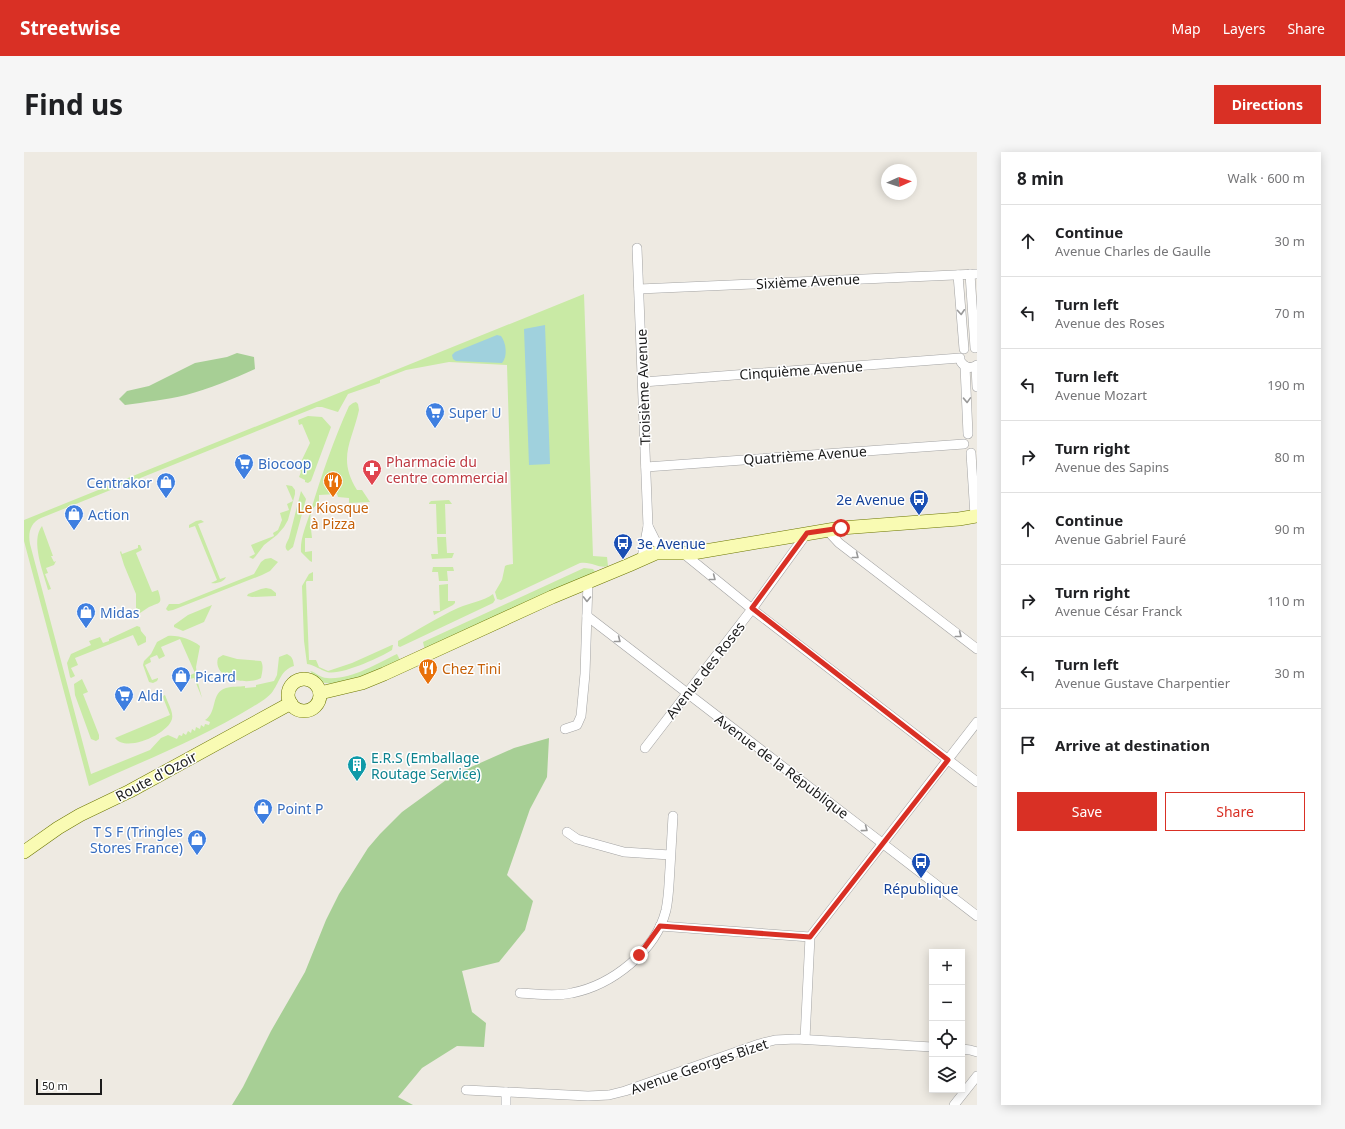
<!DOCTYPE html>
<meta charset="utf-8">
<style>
body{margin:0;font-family:"Noto Sans",sans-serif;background:#f6f6f6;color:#202124}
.controls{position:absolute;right:12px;bottom:12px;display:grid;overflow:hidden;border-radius:0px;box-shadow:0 2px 10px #0003}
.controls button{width:36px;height:36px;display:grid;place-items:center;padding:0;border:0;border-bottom:1px solid #e0e0e0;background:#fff;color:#202124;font:20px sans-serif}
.compass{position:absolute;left:857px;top:12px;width:36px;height:36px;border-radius:50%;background:#fff;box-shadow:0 2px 10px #0003;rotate:87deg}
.scale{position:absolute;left:12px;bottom:10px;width:66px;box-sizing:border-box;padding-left:4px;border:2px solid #1c1c1c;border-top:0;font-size:11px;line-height:14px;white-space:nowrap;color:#1c1c1c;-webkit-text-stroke:3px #fff;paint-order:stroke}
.stop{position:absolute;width:12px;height:12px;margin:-9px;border:3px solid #d93025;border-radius:50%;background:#fff}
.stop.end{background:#d93025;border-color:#fff;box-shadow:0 1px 4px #0008}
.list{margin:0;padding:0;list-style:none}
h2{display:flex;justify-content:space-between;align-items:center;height:52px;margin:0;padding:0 16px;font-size:17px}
h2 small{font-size:13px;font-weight:400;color:#757577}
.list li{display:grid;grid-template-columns:26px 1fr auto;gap:12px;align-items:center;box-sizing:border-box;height:72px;padding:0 16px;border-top:1px solid #e0e0e0}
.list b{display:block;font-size:15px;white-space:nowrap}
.list p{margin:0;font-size:13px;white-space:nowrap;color:#757577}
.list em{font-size:13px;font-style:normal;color:#757577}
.actions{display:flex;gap:8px;padding:12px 16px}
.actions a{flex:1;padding:9px 0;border:1px solid #d93025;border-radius:0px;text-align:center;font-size:14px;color:#d93025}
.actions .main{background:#d93025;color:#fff}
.icon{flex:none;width:22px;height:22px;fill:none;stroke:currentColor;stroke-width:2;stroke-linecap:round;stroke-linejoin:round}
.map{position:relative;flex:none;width:953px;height:953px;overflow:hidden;border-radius:0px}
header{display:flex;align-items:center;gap:24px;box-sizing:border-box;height:56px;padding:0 20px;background:#d93025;color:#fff}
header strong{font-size:19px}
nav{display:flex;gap:22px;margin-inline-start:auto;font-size:14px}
.intro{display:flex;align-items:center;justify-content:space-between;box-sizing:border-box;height:96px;padding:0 24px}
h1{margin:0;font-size:28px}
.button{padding:10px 18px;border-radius:0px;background:#d93025;color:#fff;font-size:14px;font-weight:700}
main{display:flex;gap:24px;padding:0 24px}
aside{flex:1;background:#fff;border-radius:0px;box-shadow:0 2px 10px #0003}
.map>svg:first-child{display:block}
</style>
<header>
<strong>Streetwise</strong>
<nav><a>Map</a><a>Layers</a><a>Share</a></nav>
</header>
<div class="intro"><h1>Find us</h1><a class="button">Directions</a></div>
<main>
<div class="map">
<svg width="953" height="953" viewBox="0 0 953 953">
<rect width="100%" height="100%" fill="#eeeae2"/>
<g fill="#c9eaa5">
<path d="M560 142 569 404 583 405 584 414C575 417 568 409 556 411L477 448 473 447 471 440 478 428 481 414 483 413 489 412 483 213 425 210 382 218 356 228V231L324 242 314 260 298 255H293L17 366C6 371 4 381 6 392L67 622 126 598 137 586 144 583 153 587 155 583 158 584 159 581 162 583 164 579 167 581 168 577 171 579 172 575 176 577 177 573 180 575 181 572 185 573 186 570 181 568C194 560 186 541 202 536 208 534 215 535 221 534V536L232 535V533L250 529 253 523 255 505 263 502C269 505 269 508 270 514 257 518 256 529 249 539 245 545 237 550 230 554 178 586 121 608 65 634L0 389V368Z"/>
<path d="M332 250 334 252 335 258C328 290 313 306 333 338H338L346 350 325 351V346L314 345 313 342 295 343V352C282 357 287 374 288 386H281V400L288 399V410L286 409 277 400C276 387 282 374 286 361 297 325 309 289 325 254L329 251Z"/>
<polygon points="284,264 298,265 307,275 287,329 284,331 281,330 281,328 275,325 277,320 275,314 286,291 278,272 275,273 274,268"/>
<polygon points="262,333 268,334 271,338 271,342 264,368 260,375 253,383 240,393 231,405 229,407 225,405 231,402 227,393 250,384 249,381 254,378 258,368 256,361 265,358 263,352 269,349"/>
<path d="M277 339 282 347 269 395 264 399C259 395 263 391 265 386Z"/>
<polygon points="425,348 428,352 421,352 422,382 413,382 412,352 405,352 405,351 407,349"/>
<path d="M177 368 180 370 174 372 196 427 202 425C200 430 192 432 187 431L193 428 171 374 165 376V373L172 369Z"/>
<path d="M18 374 29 404H27L30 410 32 409 30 413 22 416 24 421 21 422 27 437 24 438C20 422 6 389 18 374Z"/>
<polygon points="413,385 422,385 423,401 430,401 428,406 408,407 407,402 414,402"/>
<path d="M114 393H116L118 398 112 401 128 440 134 438C139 453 136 450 125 455 122 457 119 459 116 461L112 456V442L100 413 96 400 97 399 98 402 114 396Z"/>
<polygon points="247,406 254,410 246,419 238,423 149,458 144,459 142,457 143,455 145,452 155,452 230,422 237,410 241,407"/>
<polygon points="409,415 429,415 430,419 423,419 424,429 415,429 414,420 408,420"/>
<polygon points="560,416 569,417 572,421 401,499 399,490"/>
<path d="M289 420V429H283L282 430 285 508H292L295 515 304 519 328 511 368 493H369L368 498C357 505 316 524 303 520 296 518 291 513 283 512L280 489 278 434 285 422Z"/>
<polygon points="424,432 424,449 431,449 431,451 429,453 410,463 409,459 416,459 415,433"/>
<polygon points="242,436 247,437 252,441 252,444 228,445 223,444 224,442 237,437"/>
<path d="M469 442 471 448 469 451 376 495 374 494V489C394 478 414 465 434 456 445 451 460 449 469 442Z"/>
<polygon points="188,453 180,470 159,479 150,475 150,473 164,463"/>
<polygon points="113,474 116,475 117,479 122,485 122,490 114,494 109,483 51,506 54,513 47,516 51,524 47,526 46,525 43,511 47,502 67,493 65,489 76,485 79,491 85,489 85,487"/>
<path d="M144 484C155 483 168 488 176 494L172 515 174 531 178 546 170 526 165 527 164 524 171 521 156 487 137 495 141 504 135 507 133 503 126 506 127 510 121 513 128 528 134 526V527L133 529 129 531 125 530 119 513 120 509 127 502 133 490Z"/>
<path d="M373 502 377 510C359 517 315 537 298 530 293 528 289 523 286 519 292 520 296 526 303 526 327 528 352 512 373 502Z"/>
<path d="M199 503 213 507 237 509C240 514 238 521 237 526 224 534 188 527 194 506Z"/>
<polygon points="58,527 64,540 59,542 75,583 75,587 72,589 67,587 51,543 50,532"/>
<path d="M136 538 139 544 141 543C143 549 150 561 148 567 144 582 102 601 91 586L146 563Z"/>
</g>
<g fill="#a7cf95">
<path d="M213 201 230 205 231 217C209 227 185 237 162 243 142 248 121 250 101 253L95 247 103 239 125 234 171 211 203 205Z"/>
<polygon points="525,586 523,625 506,657 483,723 509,749 501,778 475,810 438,819 448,860 462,871 460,895 433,894 398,916 374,945 389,953 208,953 219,935 247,879 281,820 302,768 315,742 344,696 356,682 378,660 429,623 490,596"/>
</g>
<g fill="#a0d1dd">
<polygon points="521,173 526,312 505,313 500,177"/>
<path d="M473 183 477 184C482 190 484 205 478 211L432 209 429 207 428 203 431 200Z"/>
</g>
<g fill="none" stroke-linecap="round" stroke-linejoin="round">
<g stroke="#a3a3a3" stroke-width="10">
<g id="street">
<polyline points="613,96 624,374 618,406"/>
<polyline points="946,122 951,196"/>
<polyline points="934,123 940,197"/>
<polyline points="615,137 953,122"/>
<path d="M937 210C941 216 947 217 953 213"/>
<polyline points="941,214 944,282"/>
<polyline points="952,214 953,235"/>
<polyline points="619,230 936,206"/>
<polyline points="947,301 951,364"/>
<polyline points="622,315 940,292"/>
<polyline points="624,374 631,388 640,400"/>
<polyline points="803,378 815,391 953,497"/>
<polyline points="659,401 728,457 953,630"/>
<polyline points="563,464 953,764"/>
<polyline points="541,577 553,573 557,564 561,522 564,430"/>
<polyline points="621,596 728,457 783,381"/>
<polyline points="543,680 553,687 600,700 646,703"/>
<polyline points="636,774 786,785"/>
<path d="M496 841C513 842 531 845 548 841 588 833 632 799 642 758 645 744 645 730 646 716 647 698 648 681 649 664"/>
<polyline points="781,887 786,785 953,570"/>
<polyline points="938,897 946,898 953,900"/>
<polyline points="442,938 564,944 585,943 601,939 735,892 751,888 772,887 908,895"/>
<polyline points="482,953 482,940"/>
<polyline points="930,953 953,924"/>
</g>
</g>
<g stroke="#6b7502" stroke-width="14">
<g id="secondary">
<circle cx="280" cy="543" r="16"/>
<polyline points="296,541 338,531 360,522 528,445 605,413 632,401 669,401 817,376 935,367 953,364"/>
<polyline points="0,700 34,676 56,663 106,639 267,551"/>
</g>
</g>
<use href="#street" stroke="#fff" stroke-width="9"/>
<use href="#secondary" stroke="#f9fbb3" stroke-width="13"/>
</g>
<defs><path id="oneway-chevron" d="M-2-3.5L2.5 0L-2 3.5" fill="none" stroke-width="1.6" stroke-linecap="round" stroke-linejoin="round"/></defs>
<g stroke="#999">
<use href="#oneway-chevron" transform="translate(937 160) rotate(86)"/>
<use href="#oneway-chevron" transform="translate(943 248) rotate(88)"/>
<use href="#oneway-chevron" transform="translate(832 404) rotate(38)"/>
<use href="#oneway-chevron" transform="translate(689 426) rotate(38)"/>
<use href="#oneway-chevron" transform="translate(563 447) rotate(91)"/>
<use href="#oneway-chevron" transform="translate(935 483) rotate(38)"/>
<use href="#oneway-chevron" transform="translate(594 488) rotate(38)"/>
<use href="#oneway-chevron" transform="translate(841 677) rotate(37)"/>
</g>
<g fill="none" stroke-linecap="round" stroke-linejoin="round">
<polyline stroke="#d93025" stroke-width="5" points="615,803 636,774 786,785 924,608 728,456 783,381 817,376"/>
</g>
<defs>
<g id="supermarket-pin" transform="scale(1)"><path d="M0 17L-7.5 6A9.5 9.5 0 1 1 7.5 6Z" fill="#3f7fe0" stroke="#fff"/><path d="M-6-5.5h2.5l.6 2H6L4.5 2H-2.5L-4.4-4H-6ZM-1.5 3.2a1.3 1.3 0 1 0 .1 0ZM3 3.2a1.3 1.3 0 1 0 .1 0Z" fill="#fff"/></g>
<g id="pharmacy-pin" transform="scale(1)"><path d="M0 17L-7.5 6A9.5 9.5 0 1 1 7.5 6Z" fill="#e0444e" stroke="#fff"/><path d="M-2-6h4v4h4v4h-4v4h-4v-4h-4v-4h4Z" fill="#fff"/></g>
<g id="restaurant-pin" transform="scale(1)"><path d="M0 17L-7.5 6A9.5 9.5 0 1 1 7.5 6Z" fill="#e8710a" stroke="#fff"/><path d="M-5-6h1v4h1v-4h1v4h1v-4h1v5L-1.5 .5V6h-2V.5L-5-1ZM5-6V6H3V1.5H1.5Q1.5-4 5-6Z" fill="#fff"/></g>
<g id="shop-pin" transform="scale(1)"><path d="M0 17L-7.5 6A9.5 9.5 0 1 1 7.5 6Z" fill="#3f7fe0" stroke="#fff"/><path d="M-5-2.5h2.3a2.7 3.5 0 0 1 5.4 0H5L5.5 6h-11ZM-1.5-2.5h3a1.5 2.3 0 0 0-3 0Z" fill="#fff"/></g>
<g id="bus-pin" transform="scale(1)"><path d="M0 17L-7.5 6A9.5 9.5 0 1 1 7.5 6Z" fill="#1a4fb4" stroke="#fff"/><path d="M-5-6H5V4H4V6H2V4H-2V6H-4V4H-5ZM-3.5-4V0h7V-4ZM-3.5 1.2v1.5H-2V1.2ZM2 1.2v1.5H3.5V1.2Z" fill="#fff"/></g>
<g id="building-pin" transform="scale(1)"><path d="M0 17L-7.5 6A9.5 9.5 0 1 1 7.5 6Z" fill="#0f9aa8" stroke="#fff"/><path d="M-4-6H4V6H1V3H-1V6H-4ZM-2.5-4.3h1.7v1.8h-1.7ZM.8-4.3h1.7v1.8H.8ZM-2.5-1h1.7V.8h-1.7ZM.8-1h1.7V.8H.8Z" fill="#fff"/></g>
</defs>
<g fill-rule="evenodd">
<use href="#supermarket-pin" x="411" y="260"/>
<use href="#supermarket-pin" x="220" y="311"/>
<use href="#pharmacy-pin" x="348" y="317"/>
<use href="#restaurant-pin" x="309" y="329"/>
<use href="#shop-pin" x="142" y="330"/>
<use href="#bus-pin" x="895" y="347"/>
<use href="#shop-pin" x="50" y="362"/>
<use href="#bus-pin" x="599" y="391"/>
<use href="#shop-pin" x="62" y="460"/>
<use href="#restaurant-pin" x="404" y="516"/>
<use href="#shop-pin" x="157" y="524"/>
<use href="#supermarket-pin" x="100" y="543"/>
<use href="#building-pin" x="333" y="613"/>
<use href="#shop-pin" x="239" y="656"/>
<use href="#shop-pin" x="173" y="687"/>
<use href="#bus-pin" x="897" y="710"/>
</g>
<g text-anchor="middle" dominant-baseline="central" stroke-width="3" stroke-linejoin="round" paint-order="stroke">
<g font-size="14" fill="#1c1c1c" stroke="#fff">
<text transform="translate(784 129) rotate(-3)">Sixième Avenue</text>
<text transform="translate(777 218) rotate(-4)">Cinquième Avenue</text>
<text transform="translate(619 235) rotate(-92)">Troisième Avenue</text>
<text transform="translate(781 303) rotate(-4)">Quatrième Avenue</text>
<text transform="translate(681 518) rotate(-52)">Avenue des Roses</text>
<text transform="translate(758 614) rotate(37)">Avenue de la République</text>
<text transform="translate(132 624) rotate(-28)">Route d'Ozoir</text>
<text transform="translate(675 914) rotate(-19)">Avenue Georges Bizet</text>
</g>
<g font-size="14" fill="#366cbe" stroke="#fff" text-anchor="start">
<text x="425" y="260">Super U</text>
<text x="234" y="311">Biocoop</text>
<text x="128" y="330" text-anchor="end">Centrakor</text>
<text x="64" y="362">Action</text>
<text x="76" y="460">Midas</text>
<text x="171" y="524">Picard</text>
<text x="114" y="543">Aldi</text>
<text x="253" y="656">Point P</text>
<text x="159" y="679" text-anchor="end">T S F (Tringles<tspan x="159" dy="16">Stores France)</tspan></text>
</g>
<g font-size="14" fill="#be3a42" stroke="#fff" text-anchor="start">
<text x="362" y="309">Pharmacie du<tspan x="362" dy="16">centre commercial</tspan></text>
</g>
<g font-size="14" fill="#164399" stroke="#fff" text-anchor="end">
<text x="881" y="347">2e Avenue</text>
<text x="613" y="391" text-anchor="start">3e Avenue</text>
<text x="897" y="736" text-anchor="middle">République</text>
</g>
<g font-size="14" fill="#c56008" stroke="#fff">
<text x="309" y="355">Le Kiosque<tspan x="309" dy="16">à Pizza</tspan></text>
<text x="418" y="516" text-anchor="start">Chez Tini</text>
</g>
<g font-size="14" fill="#0d838f" stroke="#fff" text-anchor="start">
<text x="347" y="605">E.R.S (Emballage<tspan x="347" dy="16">Routage Service)</tspan></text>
</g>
</g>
</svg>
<div class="controls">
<button>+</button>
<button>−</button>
<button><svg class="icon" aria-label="locate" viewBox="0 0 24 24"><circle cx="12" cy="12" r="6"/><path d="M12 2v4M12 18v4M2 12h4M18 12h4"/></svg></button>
<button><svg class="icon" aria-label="layers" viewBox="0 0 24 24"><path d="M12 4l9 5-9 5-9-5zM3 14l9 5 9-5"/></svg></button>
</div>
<svg class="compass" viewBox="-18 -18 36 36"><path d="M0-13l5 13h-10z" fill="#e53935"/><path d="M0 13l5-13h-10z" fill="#757577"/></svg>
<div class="scale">50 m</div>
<div class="stop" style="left:817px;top:376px"></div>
<div class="stop end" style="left:615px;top:803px"></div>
</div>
<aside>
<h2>8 min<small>Walk · 600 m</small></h2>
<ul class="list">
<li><svg class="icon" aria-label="ahead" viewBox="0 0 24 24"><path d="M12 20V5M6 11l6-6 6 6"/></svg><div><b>Continue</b><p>Avenue Charles de Gaulle</p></div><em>30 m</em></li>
<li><svg class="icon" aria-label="left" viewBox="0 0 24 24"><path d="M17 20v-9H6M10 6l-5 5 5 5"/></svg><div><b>Turn left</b><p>Avenue des Roses</p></div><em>70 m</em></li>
<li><svg class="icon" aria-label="left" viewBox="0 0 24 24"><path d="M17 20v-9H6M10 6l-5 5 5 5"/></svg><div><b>Turn left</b><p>Avenue Mozart</p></div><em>190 m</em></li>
<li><svg class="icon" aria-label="right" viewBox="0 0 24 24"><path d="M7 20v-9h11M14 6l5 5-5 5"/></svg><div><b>Turn right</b><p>Avenue des Sapins</p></div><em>80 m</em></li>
<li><svg class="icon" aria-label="ahead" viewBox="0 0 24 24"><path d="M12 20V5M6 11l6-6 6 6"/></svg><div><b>Continue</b><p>Avenue Gabriel Fauré</p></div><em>90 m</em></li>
<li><svg class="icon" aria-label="right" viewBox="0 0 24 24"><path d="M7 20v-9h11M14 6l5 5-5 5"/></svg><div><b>Turn right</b><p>Avenue César Franck</p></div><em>110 m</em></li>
<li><svg class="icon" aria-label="left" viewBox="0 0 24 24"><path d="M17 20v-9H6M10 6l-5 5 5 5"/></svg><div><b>Turn left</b><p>Avenue Gustave Charpentier</p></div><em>30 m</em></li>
<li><svg class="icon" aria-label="arrive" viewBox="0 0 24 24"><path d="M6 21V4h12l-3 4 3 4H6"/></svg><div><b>Arrive at destination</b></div></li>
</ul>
<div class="actions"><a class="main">Save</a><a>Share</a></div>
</aside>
</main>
